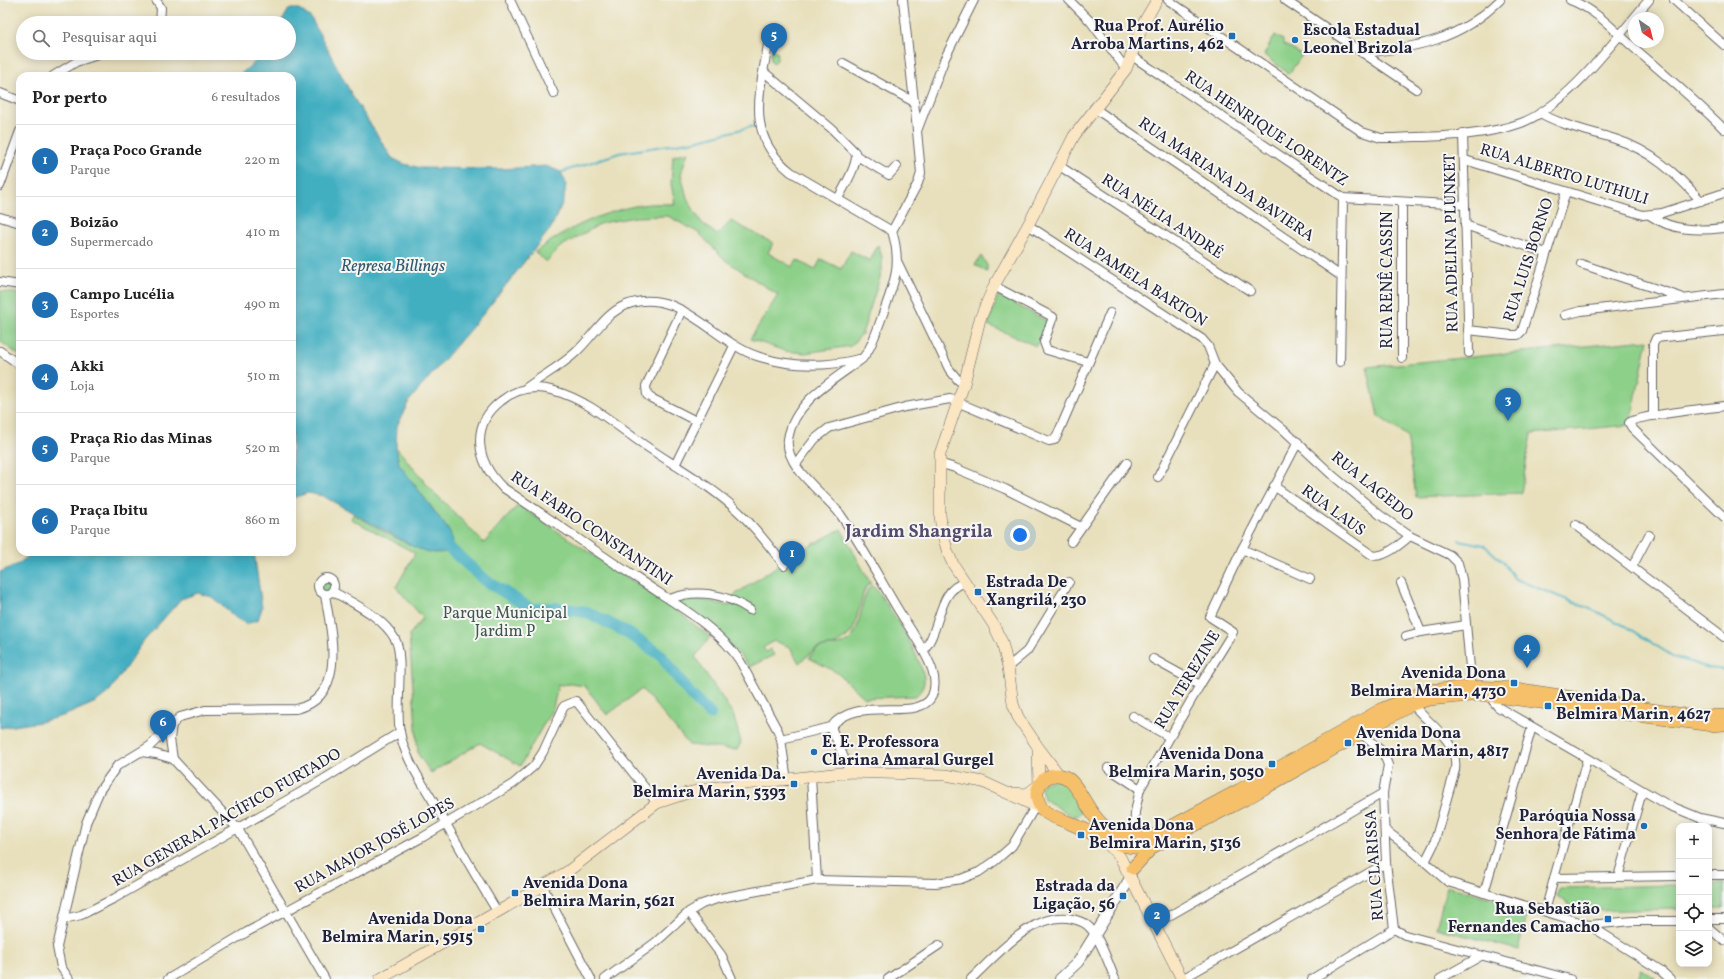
<!DOCTYPE html>
<html lang="pt">
<meta charset="utf-8">
<style>
body{margin:0;font-family:Vollkorn,serif;background:#f2f2f2;color:#222}
.controls{position:absolute;right:12px;bottom:12px;display:grid;overflow:hidden;border-radius:8px;box-shadow:0 2px 10px #0003}
.controls button{width:36px;height:36px;display:grid;place-items:center;padding:0;border:0;border-bottom:1px solid #e0e0e0;background:#fff;color:#222;font:20px sans-serif}
.compass{position:absolute;left:1628px;top:12px;width:36px;height:36px;border-radius:50%;background:#fff;box-shadow:0 2px 10px #0003;rotate:145deg}
.you{position:absolute;left:1020px;top:535px;width:14px;height:14px;margin:-10px;border:3px solid #fff;border-radius:50%;background:#1a73e8;box-shadow:0 0 0 6px #1a73e833}
.badge{display:grid;place-items:center;width:26px;height:26px;border-radius:50%;background:#1f6fb2;color:#fff;font-size:13px;font-weight:700}
.pin{position:absolute;translate:-50% -33px;filter:drop-shadow(0 1px 2px #0008)}
.pin::after{content:'';position:absolute;top:21px;width:14px;height:12px;background:inherit;clip-path:polygon(0 0,100% 0,50% 100%)}
.list{margin:0;padding:0;list-style:none}
h2{display:flex;justify-content:space-between;align-items:center;height:52px;margin:0;padding:0 16px;font-size:17px}
h2 small{font-size:13px;font-weight:400;color:#767676}
.list li{display:grid;grid-template-columns:26px 1fr auto;gap:12px;align-items:center;box-sizing:border-box;height:72px;padding:0 16px;border-top:1px solid #e0e0e0}
.list b{display:block;font-size:15px;white-space:nowrap}
.list p{margin:0;font-size:13px;white-space:nowrap;color:#767676}
.list em{font-size:13px;font-style:normal;color:#767676}
.icon{flex:none;width:22px;height:22px;fill:none;stroke:currentColor;stroke-width:2;stroke-linecap:round;stroke-linejoin:round}
.map{position:relative;flex:none;width:1724px;height:979px;overflow:hidden}
.search{position:absolute;background:#fff;box-shadow:0 2px 10px #0003;left:16px;top:16px;width:280px;height:44px;display:flex;align-items:center;gap:10px;box-sizing:border-box;padding:0 14px;border-radius:22px;color:#767676;font-size:15px}
.panel{position:absolute;background:#fff;box-shadow:0 2px 10px #0003;left:16px;top:72px;width:280px;height:484px;border-radius:12px}
.map>svg:first-child{display:block}
</style>
<div class="map">
<svg width="1724" height="979" viewBox="0 0 1724 979">
<rect width="100%" height="100%" fill="#f6f6f2"/>
<filter id="ink" filterUnits="userSpaceOnUse"><feTurbulence type="fractalNoise" baseFrequency=".025" numOctaves="2"/><feDisplacementMap in="SourceGraphic" scale="8" xChannelSelector="R" yChannelSelector="G"/><feConvolveMatrix kernelMatrix="1 2 1 2 8 2 1 2 1" color-interpolation-filters="sRGB"/></filter>
<filter id="wash" filterUnits="userSpaceOnUse"><feTurbulence type="fractalNoise" baseFrequency=".012" numOctaves="4" result="noise"/><feDisplacementMap in="SourceGraphic" scale="16" xChannelSelector="R" yChannelSelector="G"/><feGaussianBlur stdDeviation="0.9" result="paint"/><feColorMatrix in="noise" values="0 0 0 0 0 0 0 0 0 0 0 0 0 0 0 0 0 1.4 0 .05"/><feComposite in="paint" operator="in"/></filter>
<g filter="url(#wash)">
<rect width="100%" height="100%" fill="#e8e0bc"/>
<g fill="#8dd089" stroke="#587962">
<polygon points="1275,35 1283,40 1283,44 1302,55 1289,74 1264,55"/>
<polygon points="771,49 778,53 777,60 774,63 771,61"/>
<path d="M688 152 681 174 687 198 701 222 717 235 731 221 773 243 768 253 792 267 797 260 815 270 821 259 841 269 851 251 870 261 878 245 882 257V271L862 334 851 346 805 353 785 351 750 339 778 295 725 260 699 233 668 216 635 217 602 223 560 247 546 262 535 252C566 229 603 211 641 205 652 203 664 204 675 204L671 184 673 156Z"/>
<polygon points="981,256 987,265 987,272 975,265"/>
<polygon points="0,291 20,294 20,356 0,341"/>
<polygon points="998,295 1049,322 1036,346 988,325"/>
<polygon points="1648,340 1630,425 1531,434 1521,493 1416,497 1407,436 1378,416 1367,367"/>
<path d="M396 447 428 486 484 543 518 505 675 609 710 637 695 657 733 714 741 742 737 750 689 745 642 689 607 715 585 686 571 684 558 685 553 708 520 766 480 743 431 773 418 754 409 635 423 618 396 587 415 553 351 519 353 514C375 526 422 557 445 552L450 532 399 464Z"/>
<polygon points="841,529 871,584 868,584 864,591 854,628 849,635 835,645 817,648 799,663 790,647 774,641 763,648 766,652 770,649 774,655 749,667 740,655 678,604 679,599 692,598 730,606 733,596 795,554"/>
<circle cx="326" cy="586" r="6"/>
<path d="M872 585C887 600 920 656 924 677 925 685 922 690 916 696L865 698 836 672 809 658C811 656 814 651 817 649 827 644 843 649 852 637 862 624 861 592 872 585Z"/>
<polygon points="1064,778 1082,808 1082,812 1078,816 1072,816 1044,799 1041,788 1043,783"/>
<rect x="1709" y="884" width="15" height="24"/>
<polygon points="1675,885 1679,888 1679,909 1590,911 1571,906 1557,896 1559,888 1565,888"/>
<polygon points="1447,886 1529,908 1518,950 1436,928"/>
<polygon points="1641,969 1656,979 1638,979"/>
</g>
<g fill="#43afc1" stroke="#32687e">
<path d="M289 9H299L311 18 353 97 392 158 404 164 421 168 502 169 546 166 561 172 566 183 564 199 551 228 484 313 409 401 397 426 396 447 399 464 450 532 453 541 445 552C434 555 425 551 414 547L323 496 308 493 292 498V228L297 199 292 169V76H238L266 53H289V23H281Z"/>
<polygon points="34,552 254,552 262,608 258,620 247,624 237,619 212,597 198,593 181,599 144,641 109,692 96,702 66,715 40,722 0,728 0,572 18,564"/>
</g>
<g fill="none" stroke-linecap="round" stroke-linejoin="round">
<g stroke="#43afc1" stroke-width="2">
<polyline points="559,173 619,153 695,141 754,126"/>
<polyline points="1459,540 1484,545 1503,562 1515,579 1595,611 1625,626 1674,657 1709,668 1724,670"/>
</g>
<g stroke="#43afc1" stroke-width="12">
<polyline points="449,548 485,580 531,609 556,608 587,612 626,632 661,655"/>
<polyline points="663,658 690,694 710,714"/>
</g>
</g>
</g>
<g filter="url(#ink)">
<g fill="none" stroke-linecap="round" stroke-linejoin="round">
<g stroke="#676468" stroke-width="10">
<g id="minor">
<polyline points="156,0 161,8 160,23"/>
<polyline points="510,0 554,94"/>
<polyline points="903,0 917,130"/>
<polyline points="1069,0 1091,22 1126,69"/>
<path d="M1168 0 1362 132 1381 138H1394C1434 136 1483 137 1521 123 1569 105 1615 39 1649 0"/>
<polyline points="1285,0 1416,89"/>
<path d="M1570 0C1595 9 1614 30 1633 47 1664 74 1695 100 1724 129"/>
<polyline points="1674,0 1724,45"/>
<path d="M769 39C761 90 743 134 791 172L892 231C902 263 895 281 884 311 879 325 875 338 868 351L862 359C834 380 794 401 788 439 784 467 825 494 840 514 859 541 876 572 893 601 906 624 923 645 932 669 935 678 936 687 932 696 918 724 857 693 831 727"/>
<path d="M1362 53C1416 48 1460 40 1500 0"/>
<polyline points="1132,56 1343,198 1465,205"/>
<polyline points="843,63 914,102"/>
<path d="M764 72 832 129 855 152C860 163 843 188 838 199"/>
<polyline points="53,76 76,62 104,53"/>
<polyline points="0,93 20,101"/>
<polyline points="1094,108 1341,276"/>
<path d="M1540 113C1563 126 1590 131 1615 139 1650 150 1677 174 1701 201"/>
<polyline points="1463,133 1469,353"/>
<polyline points="857,156 889,175 897,166"/>
<polyline points="1465,160 1643,215 1662,213 1724,193"/>
<polyline points="1058,165 1250,291"/>
<polyline points="0,186 20,131"/>
<polyline points="1402,202 1402,358"/>
<path d="M1651 216C1673 231 1698 231 1724 228"/>
<polyline points="0,217 20,223"/>
<polyline points="1028,225 1202,339 1208,346 1215,364 1238,392 1286,432 1331,474 1380,515 1410,536 1450,555 1458,563 1462,579 1472,690"/>
<polyline points="1465,225 1546,253"/>
<polyline points="892,231 918,183 921,173 917,131 945,58 974,0"/>
<polyline points="898,263 949,369 958,380 964,384"/>
<polyline points="1581,264 1681,297"/>
<polyline points="0,282 20,285"/>
<polyline points="994,286 1053,317 1044,342 1047,350 1088,362"/>
<polyline points="682,310 646,386 647,395 651,398 696,421"/>
<polyline points="1565,315 1581,311 1724,294"/>
<polyline points="1468,330 1512,335 1518,335 1522,331 1566,192"/>
<polyline points="0,351 20,365"/>
<polyline points="1340,362 1343,198"/>
<path d="M526 388C542 376 561 366 575 353 593 337 604 314 626 305 678 284 715 344 760 357 792 367 826 367 859 359"/>
<path d="M1724 406C1711 408 1634 416 1629 423L1632 428 1724 517"/>
<polyline points="1653,416 1653,345 1656,338 1724,331"/>
<polyline points="939,463 955,468 1005,489 1081,527"/>
<polyline points="796,464 815,439 829,428 905,407 950,399 1049,441 1054,440 1057,436 1110,313"/>
<polyline points="675,465 734,346"/>
<polyline points="1158,477 1215,364"/>
<path d="M1274 486 1372 555C1384 559 1402 543 1410 536"/>
<polyline points="1576,525 1724,637"/>
<polyline points="1071,542 1127,463"/>
<polyline points="1242,549 1310,579"/>
<path d="M784 565C771 548 758 531 743 516 713 486 674 466 640 442 613 423 587 400 555 391 535 385 517 388 501 401 470 425 476 461 502 487 548 517 592 549 638 579 672 602 717 626 740 661L778 731 781 739 787 781"/>
<polyline points="1632,567 1649,535"/>
<circle cx="326" cy="586" r="8"/>
<polyline points="1401,583 1421,632"/>
<path d="M332 591C354 604 382 616 395 639 405 656 395 709 400 732 405 760 424 785 437 808 457 843 476 877 497 911"/>
<path d="M670 599C697 588 726 594 750 610"/>
<polyline points="1406,636 1421,632 1466,625"/>
<path d="M923 650C941 633 937 588 965 583"/>
<polyline points="1153,659 1200,685"/>
<polyline points="1008,667 1027,651 1069,582"/>
<polyline points="1488,695 1498,707 1668,805 1700,818 1724,823"/>
<path d="M1410 701C1426 724 1459 738 1455 770L1434 844 1425 862"/>
<polyline points="1133,716 1169,737"/>
<polyline points="172,724 170,739 173,759"/>
<polyline points="1358,731 1383,752 1388,765 1383,793 1386,863 1394,929 1405,935 1570,979"/>
<polyline points="781,739 831,727 850,772"/>
<polyline points="141,752 156,754 173,759 238,829 325,979"/>
<polyline points="1108,768 1140,789"/>
<polyline points="811,777 817,880"/>
<polyline points="1385,830 1409,848 1448,882 1589,925 1660,970 1670,979"/>
<polyline points="1134,838 1135,812 1140,789 1200,685 1233,632 1210,617 1242,549 1298,442"/>
<polyline points="1709,875 1724,875"/>
<polyline points="1618,877 1642,792"/>
<polyline points="1554,878 1679,876"/>
<polyline points="543,887 591,979"/>
<polyline points="1484,893 1532,727"/>
<polyline points="1545,911 1587,759"/>
<polyline points="689,912 722,956 732,979"/>
<polyline points="64,919 81,915 115,898 324,779 400,732"/>
<polyline points="1709,919 1724,919"/>
<polyline points="1155,924 1383,793"/>
<polyline points="1589,925 1633,921 1679,921"/>
<polyline points="1709,928 1724,941"/>
<path d="M69 979 61 967 57 947 86 823 100 790 117 766 150 746 180 717 205 710 296 709C348 697 331 632 325 595"/>
<polyline points="168,979 247,932 423,837 513,784 534,766 543,752 564,706 576,701 657,803"/>
<polyline points="605,979 656,942 689,912 702,904 720,898 817,880 936,883 961,879 979,872 995,861 1012,846 1035,807"/>
<polyline points="888,979 939,945"/>
<path d="M971 979C996 956 1035 909 1073 919 1079 921 1085 922 1089 927 1100 937 1109 965 1115 979"/>
<polyline points="1182,979 1386,863"/>
<polyline points="1312,979 1394,929"/>
<polyline points="1440,979 1481,956"/>
</g>
</g>
<g stroke="#676468" stroke-width="12">
<polyline id="tertiary" points="1060,979 1078,962 1131,877"/>
</g>
<g stroke="#676468" stroke-width="12">
<g id="secondary">
<polyline points="1059,775 1038,747 1018,717 1013,704 1008,667 1002,642 993,624 953,564 948,553 942,532 940,515 940,454 964,384 980,319 994,286 1028,225 1074,136 1126,69 1144,22 1157,0"/>
<polyline points="1013,793 1027,794 1039,785 1038,748"/>
<polyline points="1104,840 1120,857 1182,979"/>
<polyline points="380,979 567,872 657,803 687,793 710,788 850,772 946,775 983,782 1044,810"/>
</g>
</g>
<g stroke="#676468" stroke-width="14">
<g id="primary">
<path d="M1724 716H1690L1516 689 1472 687 1427 691 1383 709 1240 790 1154 836C1080 853 1089 764 1050 776 1044 778 1040 783 1038 789 1035 796 1039 806 1044 811 1051 817 1063 820 1072 824 1096 834 1124 852 1152 847L1245 799 1412 704 1429 699 1480 694 1713 725 1724 724"/>
<polyline points="1133,868 1152,847"/>
</g>
</g>
<use href="#minor" stroke="#fff" stroke-width="8"/>
<use href="#tertiary" stroke="#fff" stroke-width="10"/>
<use href="#secondary" stroke="#fbe6c4" stroke-width="11"/>
<use href="#primary" stroke="#f6c06b" stroke-width="13"/>
</g>
</g>
<g fill="#1f6fb2" stroke="#f6f6f2" stroke-width="1.5">
<rect x="1228" y="32" width="8" height="8" rx="2"/>
<circle cx="1295" cy="40" r="4"/>
<rect x="974" y="588" width="8" height="8" rx="2"/>
<rect x="1510" y="679" width="8" height="8" rx="2"/>
<rect x="1544" y="702" width="8" height="8" rx="2"/>
<rect x="1344" y="739" width="8" height="8" rx="2"/>
<circle cx="814" cy="752" r="4"/>
<rect x="1268" y="760" width="8" height="8" rx="2"/>
<rect x="790" y="780" width="8" height="8" rx="2"/>
<circle cx="1644" cy="826" r="4"/>
<rect x="1077" y="831" width="8" height="8" rx="2"/>
<rect x="511" y="889" width="8" height="8" rx="2"/>
<rect x="1119" y="892" width="8" height="8" rx="2"/>
<rect x="1604" y="915" width="8" height="8" rx="2"/>
<rect x="477" y="925" width="8" height="8" rx="2"/>
</g>
<g text-anchor="middle" dominant-baseline="central" stroke-width="4" stroke-linejoin="round" paint-order="stroke">
<g font-size="16" font-weight="bold" fill="#22223b" stroke="#f6f6f2" text-anchor="end">
<text x="1224" y="27">Rua Prof. Aurélio<tspan x="1224" dy="18">Arroba Martins, 462</tspan></text>
<text x="1303" y="31" text-anchor="start">Escola Estadual<tspan x="1303" dy="18">Leonel Brizola</tspan></text>
<text x="986" y="583" text-anchor="start">Estrada De<tspan x="986" dy="18">Xangrilá, 230</tspan></text>
<text x="1506" y="674">Avenida Dona<tspan x="1506" dy="18">Belmira Marin, 4730</tspan></text>
<text x="1556" y="697" text-anchor="start">Avenida Da.<tspan x="1556" dy="18">Belmira Marin, 4627</tspan></text>
<text x="1356" y="734" text-anchor="start">Avenida Dona<tspan x="1356" dy="18">Belmira Marin, 4817</tspan></text>
<text x="822" y="743" text-anchor="start">E. E. Professora<tspan x="822" dy="18">Clarina Amaral Gurgel</tspan></text>
<text x="1264" y="755">Avenida Dona<tspan x="1264" dy="18">Belmira Marin, 5050</tspan></text>
<text x="786" y="775">Avenida Da.<tspan x="786" dy="18">Belmira Marin, 5393</tspan></text>
<text x="1636" y="817">Paróquia Nossa<tspan x="1636" dy="18">Senhora de Fátima</tspan></text>
<text x="1089" y="826" text-anchor="start">Avenida Dona<tspan x="1089" dy="18">Belmira Marin, 5136</tspan></text>
<text x="523" y="884" text-anchor="start">Avenida Dona<tspan x="523" dy="18">Belmira Marin, 5621</tspan></text>
<text x="1115" y="887">Estrada da<tspan x="1115" dy="18">Ligação, 56</tspan></text>
<text x="1600" y="910">Rua Sebastião<tspan x="1600" dy="18">Fernandes Camacho</tspan></text>
<text x="473" y="920">Avenida Dona<tspan x="473" dy="18">Belmira Marin, 5915</tspan></text>
</g>
<g font-size="16" fill="#22223b" stroke="#f6f6f2">
<text transform="translate(1266 129) rotate(34)">RUA HENRIQUE LORENTZ</text>
<text transform="translate(1564 175) rotate(17)">RUA ALBERTO LUTHULI</text>
<text transform="translate(1226 180) rotate(34)">RUA MARIANA DA BAVIERA</text>
<text transform="translate(1162 217) rotate(33)">RUA NÉLIA ANDRÉ</text>
<text transform="translate(1452 243) rotate(-91)">RUA ADELINA PLUNKET</text>
<text transform="translate(1529 260) rotate(-72)">RUA LUIS BORNO</text>
<text transform="translate(1135 278) rotate(33)">RUA PAMELA BARTON</text>
<text transform="translate(1388 280) rotate(-90)">RUA RENÊ CASSIN</text>
<text transform="translate(1372 487) rotate(39)">RUA LAGEDO</text>
<text transform="translate(1333 511) rotate(36)">RUA LAUS</text>
<text transform="translate(591 529) rotate(34)">RUA FABIO CONSTANTINI</text>
<text transform="translate(1188 680) rotate(-59)">RUA TEREZINE</text>
<text transform="translate(227 818) rotate(-30)">RUA GENERAL PACÍFICO FURTADO</text>
<text transform="translate(375 846) rotate(-29)">RUA MAJOR JOSÉ LOPES</text>
<text transform="translate(1375 865) rotate(-94)">RUA CLARISSA</text>
</g>
<g font-size="16" fill="#425652" stroke="#f6f6f2">
<text x="505" y="614">Parque Municipal<tspan x="505" dy="18">Jardim P</tspan></text>
</g>
<g font-size="17" font-style="italic" fill="#2f5a71" stroke="#f6f6f2">
<text x="393" y="266">Represa Billings</text>
</g>
<g font-size="18" font-weight="bold" fill="#544c6d" stroke="#f6f6f2">
<text x="919" y="532">Jardim Shangrila</text>
</g>
</g>
</svg>
<div class="controls">
<button>+</button>
<button>−</button>
<button><svg class="icon" aria-label="locate" viewBox="0 0 24 24"><circle cx="12" cy="12" r="6"/><path d="M12 2v4M12 18v4M2 12h4M18 12h4"/></svg></button>
<button><svg class="icon" aria-label="layers" viewBox="0 0 24 24"><path d="M12 4l9 5-9 5-9-5zM3 14l9 5 9-5"/></svg></button>
</div>
<svg class="compass" viewBox="-18 -18 36 36"><path d="M0-13l5 13h-10z" fill="#e53935"/><path d="M0 13l5-13h-10z" fill="#767676"/></svg>
<div class="you"></div>
<div class="pin badge" style="left:792px;top:574px">1</div>
<div class="pin badge" style="left:1157px;top:936px">2</div>
<div class="pin badge" style="left:1508px;top:421px">3</div>
<div class="pin badge" style="left:1527px;top:668px">4</div>
<div class="pin badge" style="left:774px;top:56px">5</div>
<div class="pin badge" style="left:163px;top:743px">6</div>
<div class="search"><svg class="icon" aria-label="search" viewBox="0 0 24 24"><circle cx="10" cy="10" r="6"/><path d="M15 15l6 6"/></svg>Pesquisar aqui</div>
<section class="panel">
<h2>Por perto<small>6 resultados</small></h2>
<ul class="list">
<li><span class="badge">1</span><div><b>Praça Poco Grande</b><p>Parque</p></div><em>220 m</em></li>
<li><span class="badge">2</span><div><b>Boizão</b><p>Supermercado</p></div><em>410 m</em></li>
<li><span class="badge">3</span><div><b>Campo Lucélia</b><p>Esportes</p></div><em>490 m</em></li>
<li><span class="badge">4</span><div><b>Akki</b><p>Loja</p></div><em>510 m</em></li>
<li><span class="badge">5</span><div><b>Praça Rio das Minas</b><p>Parque</p></div><em>520 m</em></li>
<li><span class="badge">6</span><div><b>Praça Ibitu</b><p>Parque</p></div><em>860 m</em></li>
</ul>
</section>
</div>
